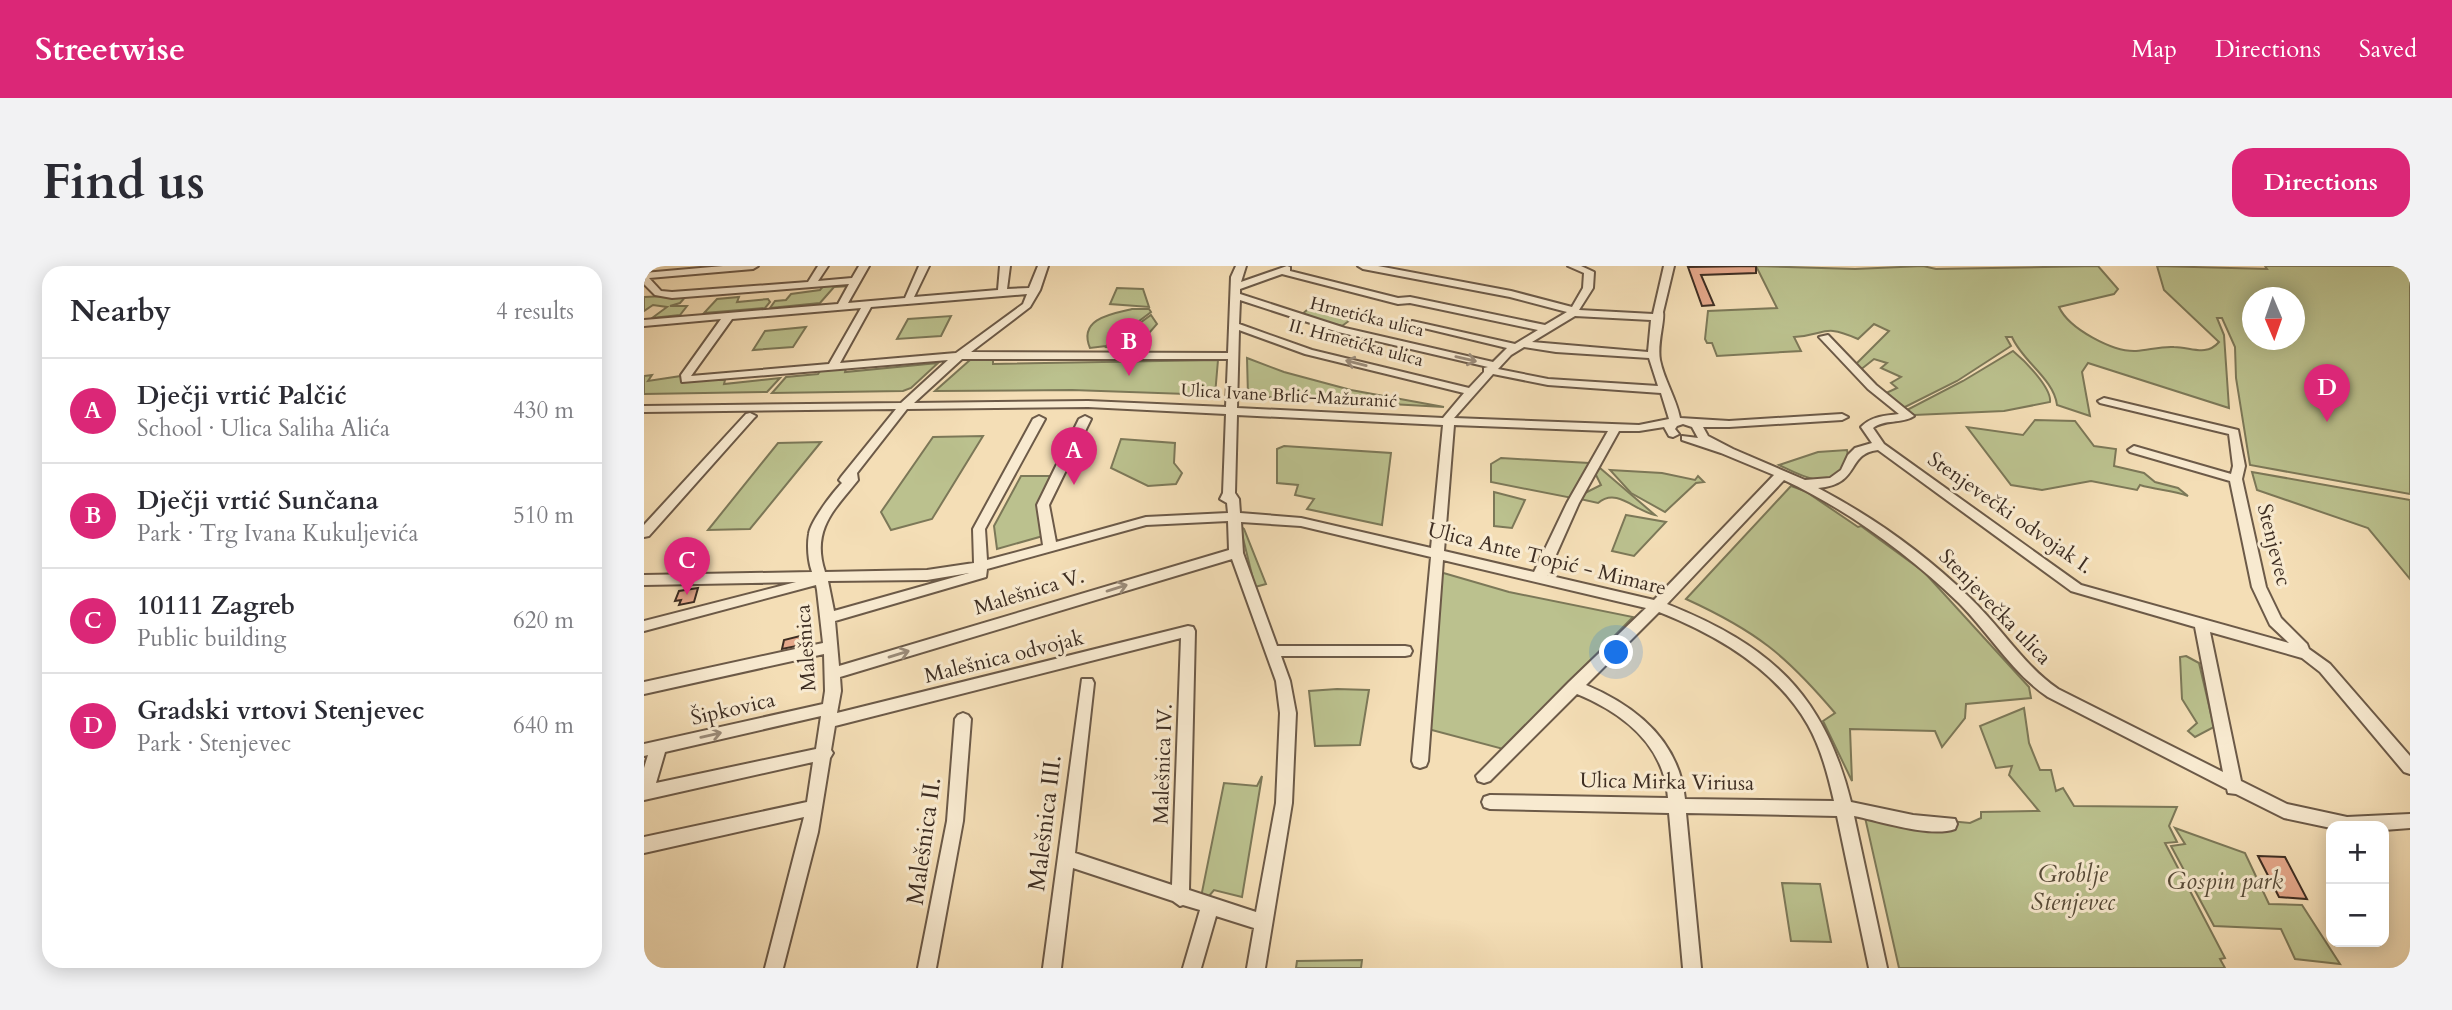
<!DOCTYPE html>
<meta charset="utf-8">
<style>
body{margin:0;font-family:Cardo,serif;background:#f2f2f3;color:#2b2b33}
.controls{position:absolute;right:21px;bottom:21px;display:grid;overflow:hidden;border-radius:14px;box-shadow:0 4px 18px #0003}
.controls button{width:63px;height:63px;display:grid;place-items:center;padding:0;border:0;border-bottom:2px solid #e1e1e2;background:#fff;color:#2b2b33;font:35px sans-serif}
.compass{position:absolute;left:1598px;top:21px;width:63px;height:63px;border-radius:50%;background:#fff;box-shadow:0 4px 18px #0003;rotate:178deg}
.you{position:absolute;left:973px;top:387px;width:24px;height:24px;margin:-18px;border:5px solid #fff;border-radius:50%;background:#1a73e8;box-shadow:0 0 0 10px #1a73e833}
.badge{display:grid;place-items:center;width:46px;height:46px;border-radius:50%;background:#db2777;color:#fff;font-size:23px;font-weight:700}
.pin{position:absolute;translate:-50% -58px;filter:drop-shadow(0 2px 4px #0008)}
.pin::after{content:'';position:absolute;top:37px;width:24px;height:21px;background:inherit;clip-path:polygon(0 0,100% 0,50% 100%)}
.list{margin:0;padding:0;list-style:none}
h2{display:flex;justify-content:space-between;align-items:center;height:91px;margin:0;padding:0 28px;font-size:30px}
h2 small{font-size:23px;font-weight:400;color:#7c7c81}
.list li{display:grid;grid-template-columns:46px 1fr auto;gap:21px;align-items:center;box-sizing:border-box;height:105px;padding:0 28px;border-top:2px solid #e1e1e2}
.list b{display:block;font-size:26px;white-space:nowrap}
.list p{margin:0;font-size:23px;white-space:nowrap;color:#7c7c81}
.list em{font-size:23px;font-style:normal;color:#7c7c81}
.map{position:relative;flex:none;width:1766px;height:702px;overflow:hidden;border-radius:21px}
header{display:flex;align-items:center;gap:42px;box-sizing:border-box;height:98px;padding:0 35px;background:#db2777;color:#fff}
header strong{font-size:33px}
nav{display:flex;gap:38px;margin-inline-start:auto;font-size:24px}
.intro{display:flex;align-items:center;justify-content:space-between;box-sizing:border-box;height:168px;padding:0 42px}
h1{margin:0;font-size:49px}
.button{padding:18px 32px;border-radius:21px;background:#db2777;color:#fff;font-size:24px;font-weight:700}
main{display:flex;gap:42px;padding:0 42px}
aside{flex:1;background:#fff;border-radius:21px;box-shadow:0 4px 18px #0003}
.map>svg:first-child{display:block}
</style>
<header>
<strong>Streetwise</strong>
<nav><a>Map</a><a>Directions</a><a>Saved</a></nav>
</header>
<div class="intro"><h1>Find us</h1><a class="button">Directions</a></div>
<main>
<aside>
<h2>Nearby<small>4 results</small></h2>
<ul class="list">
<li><span class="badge">A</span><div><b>Dječji vrtić Palčić</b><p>School · Ulica Saliha Alića</p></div><em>430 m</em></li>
<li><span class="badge">B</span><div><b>Dječji vrtić Sunčana</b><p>Park · Trg Ivana Kukuljevića</p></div><em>510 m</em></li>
<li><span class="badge">C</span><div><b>10111 Zagreb</b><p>Public building</p></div><em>620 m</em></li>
<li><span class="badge">D</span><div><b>Gradski vrtovi Stenjevec</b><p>Park · Stenjevec</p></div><em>640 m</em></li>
</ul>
</aside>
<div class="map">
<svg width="1766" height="702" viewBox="0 0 1766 702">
<rect width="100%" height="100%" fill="#f4deb6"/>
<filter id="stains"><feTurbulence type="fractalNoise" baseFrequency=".00286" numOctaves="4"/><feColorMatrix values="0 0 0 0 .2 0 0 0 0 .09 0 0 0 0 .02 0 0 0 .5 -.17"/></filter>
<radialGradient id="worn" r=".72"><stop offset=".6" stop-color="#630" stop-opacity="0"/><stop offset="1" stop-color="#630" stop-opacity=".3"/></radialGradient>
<g fill="#bbc18e" stroke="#7c7858" stroke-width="2" fill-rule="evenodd">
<path d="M1112 0 1211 3 1279 0 1292 3 1454 0 1474 23 1470 28 1415 41C1425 63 1469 86 1492 85 1505 84 1518 80 1530 81 1547 81 1562 91 1575 76L1520 24 1513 0 1623 3 1621 0H1766V228L1606 199 1592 112 1591 81 1578 52H1573L1580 69 1585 142 1444 97 1438 106 1446 150 1413 139C1410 113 1378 95 1368 71H1362L1367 80 1313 115 1259 142 1240 128 1253 122 1247 117 1257 111 1237 102 1243 97 1230 93 1215 105 1210 100 1245 65 1230 58 1214 73C1178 57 1183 69 1150 71L1157 85 1073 90 1068 77H1063L1061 73 1064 45 1133 42ZM1608 32H1650V74H1608Z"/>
<polygon points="207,16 206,20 190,21 176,37 126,42 131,35 142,34 147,28 176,24 181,18"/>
<polygon points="473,22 499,23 505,41 466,38"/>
<polygon points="43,29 36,37 26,40 43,40 36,49 8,52 23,41 9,39 0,45 0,31"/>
<polygon points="95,31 93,36 124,33 126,36 121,42 60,47 73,33"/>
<polygon points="671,37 713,49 698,60 656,50"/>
<path d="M488 43H505L507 46 462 80 446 82C434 53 466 48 488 43Z"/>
<polygon points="507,49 513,58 492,82 463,81"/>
<polygon points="307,50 297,70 253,73 264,53"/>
<polygon points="162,61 149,81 109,84 121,65"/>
<path d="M1369 85C1380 94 1408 122 1406 136L1360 145 1270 149 1261 145 1319 115Z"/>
<polygon points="603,92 640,106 707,124 800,141 604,130"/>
<polygon points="349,93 349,98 574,94 571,129 428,124 291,125 326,94"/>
<polygon points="294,97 267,122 259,125 128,127 142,111 174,108 176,105 202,102 201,106"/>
<polygon points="8,109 4,115 37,110 37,114 81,114 80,118 136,112 123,126 0,128 0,110"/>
<path d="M1391 154 1431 155 1450 180 1472 183 1470 200 1500 207 1511 216 1534 222 1544 230C1528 224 1512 224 1496 219L1493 224 1447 215 1398 224 1367 219 1323 161 1379 169Z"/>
<polygon points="339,170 288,253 247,264 237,246 289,171"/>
<polygon points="477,173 531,177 530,197 538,207 532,218 504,220 467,202"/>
<polygon points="177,176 106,263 64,264 134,177"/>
<polygon points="640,180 747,187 738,259 663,243 670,233 651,229 654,219 633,217 633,183"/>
<path d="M1203 184C1205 192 1203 199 1198 205 1180 224 1154 208 1135 199L1174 186Z"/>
<polygon points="857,192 945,197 946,199 928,232 847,216 847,198"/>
<path d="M956 202 1011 249C991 245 973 221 954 237L936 233 937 229 957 219 951 207Z"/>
<polygon points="966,204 1018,207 1051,214 1054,210 1060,216 1052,217 1021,246 987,227"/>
<polygon points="1608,206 1766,234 1766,313 1724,262 1613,224"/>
<polygon points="377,210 409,210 394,241 399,270 353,283 350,260"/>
<path d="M1147 220 1161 225 1214 261 1217 260 1280 306 1385 421 1387 432 1322 438 1321 452 1298 481 1291 465 1206 463 1208 515 1179 455 1191 447C1142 389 1112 365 1042 333Z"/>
<polygon points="850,226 881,234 868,262 850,260"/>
<polygon points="982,249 1022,256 990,290 968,285"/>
<polygon points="596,260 600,263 622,318 611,321"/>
<polygon points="796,306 865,326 989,351 859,483 784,463"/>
<polygon points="1542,390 1555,397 1570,461 1551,471 1544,465 1553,457 1538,433 1536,391"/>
<polygon points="693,423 725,424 716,479 671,480 665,425"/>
<polygon points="1380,442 1385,477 1396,504 1407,504 1412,525 1419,522 1430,540 1533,541 1525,560 1533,576 1521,577 1581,692 1576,693 1581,702 1255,702 1220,547 1326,557 1337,552 1337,546 1395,545 1365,509 1368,500 1352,502 1336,460"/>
<polygon points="618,510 598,631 570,624 565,630 557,631 580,517 613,520"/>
<polygon points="1531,562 1601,587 1625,638 1658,639 1696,698 1651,693 1637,663 1570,660 1527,580 1541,578"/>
<polygon points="1138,617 1176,618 1187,676 1147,675"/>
<polygon points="718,694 717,702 652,702 653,695"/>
</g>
<g fill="#e5a88b" stroke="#3e2e23" stroke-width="2">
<polygon points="1112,0 1112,7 1057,9 1070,39 1058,40 1044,1"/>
<polygon points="54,322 50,336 35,339 37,334 31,335 35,325"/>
<polygon points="168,367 167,377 138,383 140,374"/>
<polygon points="1614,590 1641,591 1663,633 1635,631"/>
</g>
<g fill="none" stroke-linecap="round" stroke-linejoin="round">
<g stroke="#6c5a48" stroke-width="4">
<g id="minor">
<path d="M79 0H114L109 3 5 12 17 25 28 26 164 16 174 0H184L174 15 208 12 215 0H225L204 37 261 32 275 0H285L270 31 354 24 356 0H366L363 23 385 22 394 0H404L396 24 386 41 327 86 584 87 587 11 592 0H602L597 16 643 0 646 1V5L754 32 766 31 901 59 923 46 866 31 719 3 714 0H734L867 25 928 41 939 22 940 7 924 0H937L950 6 949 22 935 44 1009 48 1020 0H1030L1019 46C1021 54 1013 78 1016 94 1020 114 1032 132 1036 152L1085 155 1198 148 1204 151 1198 154 1085 161H1059L1064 170 1089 183 1161 214 1186 212 1197 204 1204 189 1211 182 1228 177 1217 161C1228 150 1240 150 1255 148L1224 123 1175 71 1184 69 1232 119 1270 150C1258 158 1240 153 1229 162L1240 178 1437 319 1645 377 1626 359 1608 321 1586 215 1486 186 1484 184 1490 180 1587 208 1589 200 1585 168 1456 137 1454 135 1460 132 1594 164 1601 200 1598 213 1622 321 1637 352 1663 378 1665 383 1686 398 1766 490V508L1760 506 1676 406 1658 392 1566 366 1597 515 1643 538 1703 551 1766 548V562L1740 564V560H1687V562L1640 552 1592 528 1584 527 1583 523 1404 431C1367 406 1346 368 1315 337 1264 288 1204 244 1140 214L1023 338C1125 379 1180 427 1207 536L1269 549 1311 553 1313 558 1311 563C1286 572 1236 555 1210 550L1243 702H1225L1193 550 1042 547 1057 702H1039L1025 547 846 543 840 541 838 536 840 531 846 529 1024 532C1020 479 979 447 933 428L846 515 840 517 834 515 832 510 925 416 1002 342 799 294 784 495 782 500 776 502 770 500 768 495 787 291 657 260 597 256 599 287 633 380H761L766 381 768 385 766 389 761 390H637L646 415 652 447 648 537 621 702H603L610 662 572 650 557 702H539L556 644 539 639 536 640 529 635 429 602 417 702H399L438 413H448L450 417 431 587 528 619 537 372 191 460 187 484 189 487 186 492 174 566 139 702H121L160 551 0 587V571L163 536 169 496 0 534V502L4 489 0 490V478L179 438 181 425 180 388 0 428V416L179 377 173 324 172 319 0 365V355L152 316 0 319V309L168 306C164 295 163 279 165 268 166 256 189 226 198 217L195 214 197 211 252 143 0 146V140L257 137 304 94 38 116 37 109 77 53 0 60V54L194 38 205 18 28 32 11 29 0 18V7ZM638 8 754 38 766 37 894 64 871 78 768 55 763 58 863 82 849 96 701 62 596 28V23ZM383 28 379 38 312 87 196 97 227 41ZM596 34 694 66 844 101 840 102V106L825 122 668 84 595 58ZM217 42 185 98 47 110 88 53ZM931 50 1007 54 1004 86 888 76ZM595 64 661 88 820 127 799 152 593 142ZM880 81 912 86 1005 92 1014 120 904 113 854 103 867 89ZM318 93H584L582 141 444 135 270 137ZM849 108 904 119 1017 127 1025 153 995 159 810 152ZM444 141 582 148 579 227 576 233 583 237 584 247 502 251 412 276 405 239 447 153 441 150 435 153 393 239 399 279 343 294 341 263 401 153 395 150 389 153 329 263 330 297 283 304 181 306C167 264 190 244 214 214L213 207 263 143ZM593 149 799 159 787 282 657 252 596 247 595 233 591 227ZM1039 158 1048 161 1054 172 1038 170V174L1077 187 1130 209 1010 334 903 309 935 237 975 165H995L1020 161 1025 170 1029 171 1035 168 1031 163 1033 160ZM810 159 964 165 923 237 890 306 800 285ZM1234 184 1427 325 1551 361 1579 506 1414 423C1378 398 1357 361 1325 331 1281 288 1229 251 1174 222 1218 218 1201 188 1234 184ZM584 255 585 284 195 400 191 355 342 311 343 303 502 259ZM588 293 632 415 636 447 632 537 612 646 545 624 551 365 549 361 544 360 193 447 197 425 196 411ZM325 307 190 345 184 315 283 314ZM1015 346C1073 369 1132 403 1164 459 1177 482 1184 509 1190 535L1041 533C1035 475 992 440 942 419ZM177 450 172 483 12 517 21 486Z"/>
<polygon points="106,147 112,150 110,152 5,270 0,271 0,259 102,148"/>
<polygon points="319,447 324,449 327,453 319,555 292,702 274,702 303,555 311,453 314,449"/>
</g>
</g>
<use href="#minor" fill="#f8ead0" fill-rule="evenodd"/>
</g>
<defs><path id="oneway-shaft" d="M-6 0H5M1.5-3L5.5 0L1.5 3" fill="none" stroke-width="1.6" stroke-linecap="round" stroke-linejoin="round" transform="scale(1.75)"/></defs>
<g stroke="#9b8c7a">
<use href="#oneway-shaft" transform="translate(822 93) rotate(13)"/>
<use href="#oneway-shaft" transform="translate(712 97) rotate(-166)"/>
<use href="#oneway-shaft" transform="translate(473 322) rotate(-17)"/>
<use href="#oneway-shaft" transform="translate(255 388) rotate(-17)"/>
<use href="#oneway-shaft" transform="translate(67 469) rotate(-13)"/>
</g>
<g text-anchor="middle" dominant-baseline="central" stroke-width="6" stroke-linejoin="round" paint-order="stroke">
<g font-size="18" fill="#3e2e23" stroke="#f8ead0">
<text transform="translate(723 51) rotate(14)">Hrnetićka ulica</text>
<text transform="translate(712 77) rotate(15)">II. Hrnetićka ulica</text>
<text transform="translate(645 130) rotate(3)">Ulica Ivane Brlić-Mažuranić</text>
</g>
<g font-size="21" fill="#3e2e23" stroke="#f8ead0">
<text transform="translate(1366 247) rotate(35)">Stenjevečki odvojak I.</text>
<text transform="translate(1630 279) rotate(76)">Stenjevec</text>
<text transform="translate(903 293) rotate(14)">Ulica Ante Topić - Mimare</text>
<text transform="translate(385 326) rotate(-17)">Malešnica V.</text>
<text transform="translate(1351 341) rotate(46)">Stenjevečka ulica</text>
<text transform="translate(162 382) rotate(-94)">Malešnica</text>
<text transform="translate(360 391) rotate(-14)">Malešnica odvojak</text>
<text transform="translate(89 443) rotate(-13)">Šipkovica</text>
<text transform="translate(519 498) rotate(-88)">Malešnica IV.</text>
<text transform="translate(1023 516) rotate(1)">Ulica Mirka Viriusa</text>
</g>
<g font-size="24" fill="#3e2e23" stroke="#f8ead0">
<text transform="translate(401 557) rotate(-83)">Malešnica III.</text>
<text transform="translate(280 575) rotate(-82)">Malešnica II.</text>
</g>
<g font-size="24" font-style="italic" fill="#574b38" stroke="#f8ead0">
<text x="1429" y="608">Groblje<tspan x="1429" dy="28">Stenjevec</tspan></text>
<text x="1581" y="615">Gospin park</text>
</g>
</g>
<rect width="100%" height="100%" filter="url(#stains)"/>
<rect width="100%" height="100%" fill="url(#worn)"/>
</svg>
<div class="controls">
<button>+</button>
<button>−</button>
</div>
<svg class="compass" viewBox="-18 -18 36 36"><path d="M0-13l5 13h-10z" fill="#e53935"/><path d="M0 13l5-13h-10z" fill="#7c7c81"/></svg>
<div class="you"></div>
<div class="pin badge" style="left:430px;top:219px">A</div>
<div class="pin badge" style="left:485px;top:110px">B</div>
<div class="pin badge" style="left:43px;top:329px">C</div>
<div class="pin badge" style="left:1683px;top:156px">D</div>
</div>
</main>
